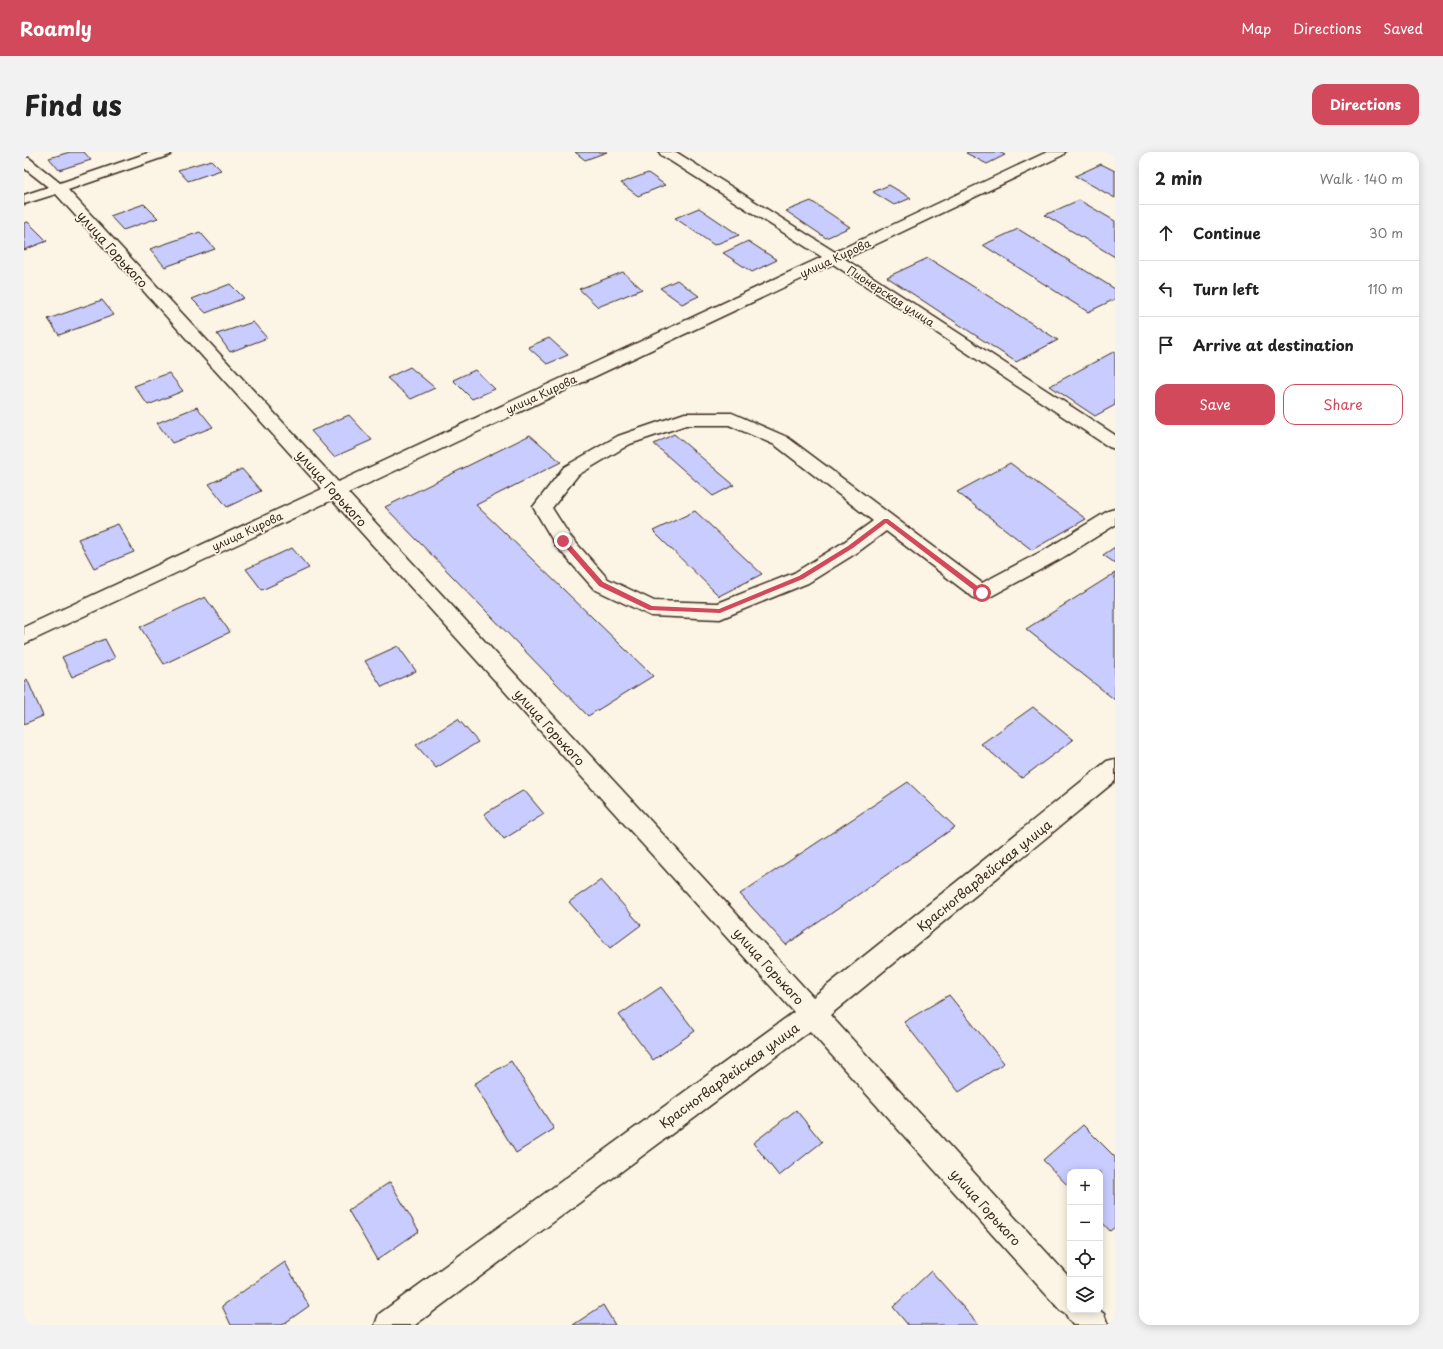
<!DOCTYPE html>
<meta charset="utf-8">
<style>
body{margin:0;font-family:"Playpen Sans",sans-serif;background:#f2f2f2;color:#222}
.controls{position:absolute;right:12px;bottom:12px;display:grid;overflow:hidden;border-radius:8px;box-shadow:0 2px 10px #0003}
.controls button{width:36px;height:36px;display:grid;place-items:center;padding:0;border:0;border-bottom:1px solid #e0e0e0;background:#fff;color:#222;font:20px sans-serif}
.stop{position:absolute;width:12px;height:12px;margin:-9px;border:3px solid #d1495b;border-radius:50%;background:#fff}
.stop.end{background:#d1495b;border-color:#fff;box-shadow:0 1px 4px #0008}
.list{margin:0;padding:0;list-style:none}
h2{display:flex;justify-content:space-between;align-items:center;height:52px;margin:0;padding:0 16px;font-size:17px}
h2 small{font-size:13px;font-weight:400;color:#767676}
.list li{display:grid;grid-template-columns:26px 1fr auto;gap:12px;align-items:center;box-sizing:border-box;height:56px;padding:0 16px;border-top:1px solid #e0e0e0}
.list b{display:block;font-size:15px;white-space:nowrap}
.list em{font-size:13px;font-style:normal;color:#767676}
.actions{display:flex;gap:8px;padding:12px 16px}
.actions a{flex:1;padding:9px 0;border:1px solid #d1495b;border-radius:12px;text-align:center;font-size:14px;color:#d1495b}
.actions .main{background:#d1495b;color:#fff}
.icon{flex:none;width:22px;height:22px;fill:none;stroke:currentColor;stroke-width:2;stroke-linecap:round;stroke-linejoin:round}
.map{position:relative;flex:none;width:1091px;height:1173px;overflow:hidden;border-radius:12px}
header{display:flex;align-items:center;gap:24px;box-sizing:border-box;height:56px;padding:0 20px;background:#d1495b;color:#fff}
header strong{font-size:19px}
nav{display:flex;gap:22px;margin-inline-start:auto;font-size:14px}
.intro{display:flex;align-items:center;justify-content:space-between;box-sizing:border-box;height:96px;padding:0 24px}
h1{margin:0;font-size:28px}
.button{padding:10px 18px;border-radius:12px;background:#d1495b;color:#fff;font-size:14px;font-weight:700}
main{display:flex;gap:24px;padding:0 24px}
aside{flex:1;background:#fff;border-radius:12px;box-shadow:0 2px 10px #0003}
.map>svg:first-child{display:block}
</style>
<header>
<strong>Roamly</strong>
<nav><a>Map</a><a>Directions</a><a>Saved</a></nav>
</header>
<div class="intro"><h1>Find us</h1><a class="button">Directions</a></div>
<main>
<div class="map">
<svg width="1091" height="1173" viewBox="0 0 1091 1173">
<rect width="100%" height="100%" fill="#fcf5e5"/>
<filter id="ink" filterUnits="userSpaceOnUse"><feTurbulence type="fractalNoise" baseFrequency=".025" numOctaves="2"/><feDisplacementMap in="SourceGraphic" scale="8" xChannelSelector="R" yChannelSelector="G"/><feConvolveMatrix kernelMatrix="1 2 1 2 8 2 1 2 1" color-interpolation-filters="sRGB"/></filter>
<g filter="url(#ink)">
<g fill="#c8ccfe" stroke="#3b2a1e">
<polygon points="46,0 60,0 67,8 35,18 25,6"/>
<polygon points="551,0 583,0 561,8"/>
<polygon points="944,0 975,0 981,3 963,12 942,1"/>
<polygon points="187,8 197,18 164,29 154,18"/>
<polygon points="1077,12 1091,19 1091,46 1051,24"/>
<polygon points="624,21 641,33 614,44 597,31"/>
<polygon points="865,33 887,46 870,53 849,40"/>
<polygon points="1055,48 1091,69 1091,105 1021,63"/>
<polygon points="787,49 826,75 802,86 762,59"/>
<polygon points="120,52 134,66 99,78 86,64"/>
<polygon points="675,56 715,83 690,93 651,66"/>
<polygon points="4,70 23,89 0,98 0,71"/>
<polygon points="994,77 1091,137 1091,147 1064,160 959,93"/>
<polygon points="176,80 191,97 141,115 126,97"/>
<polygon points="724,89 753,108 728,120 699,101"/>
<polygon points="904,106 1034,188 992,210 863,125"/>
<polygon points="599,120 618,137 574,155 555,137"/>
<polygon points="653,128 675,144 658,152 636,136"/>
<polygon points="206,132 220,146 182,161 168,147"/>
<polygon points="78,148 90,163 35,183 24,167"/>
<polygon points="229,170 243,186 206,200 193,182"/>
<polygon points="525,186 544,203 523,212 504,195"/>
<polygon points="1091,199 1091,253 1071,264 1026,234"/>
<polygon points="386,215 411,236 387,247 363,226"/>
<polygon points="451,218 471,237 448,247 429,228"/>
<polygon points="145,221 159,239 124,253 110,234"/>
<polygon points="173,255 189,275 148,291 133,271"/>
<polygon points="325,263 348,288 310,305 287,279"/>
<polygon points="650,282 710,333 689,344 630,292"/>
<polygon points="506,283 537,310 452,353 629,524 564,564 361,355"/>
<polygon points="986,311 1062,367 1008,398 933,340"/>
<polygon points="218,317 237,339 203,355 185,332"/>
<polygon points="671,359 738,422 695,444 629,379"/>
<polygon points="94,372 110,400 70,416 54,387"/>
<polygon points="1091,395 1091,411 1079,403"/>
<polygon points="268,396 285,416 238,438 222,417"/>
<polygon points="1091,421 1091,548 1002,477"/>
<polygon points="181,445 206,480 140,512 116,475"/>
<polygon points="81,487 91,506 48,525 38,505"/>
<polygon points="374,494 392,519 358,535 341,509"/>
<polygon points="3,527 19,564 0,572 0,529"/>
<polygon points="1009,555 1049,588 998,626 957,592"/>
<polygon points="434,567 454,590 412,616 392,593"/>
<polygon points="884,630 931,675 762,793 716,742"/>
<polygon points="500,638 520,662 480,687 460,662"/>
<polygon points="577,728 617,773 586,796 545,750"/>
<polygon points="637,835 671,879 629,908 595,863"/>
<polygon points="925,843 980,911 935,940 880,870"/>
<polygon points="487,909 530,977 492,1001 450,932"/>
<polygon points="772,958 798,990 755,1024 729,991"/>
<polygon points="1059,973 1091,1005 1091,1075 1086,1079 1076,1068 1076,1020 1046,1020 1046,1036 1019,1008"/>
<polygon points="366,1030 395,1079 353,1108 324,1058"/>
<polygon points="261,1110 285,1154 258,1173 207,1173 198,1154"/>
<polygon points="907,1119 955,1173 884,1173 869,1155"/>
<polygon points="579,1153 591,1173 549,1173"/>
</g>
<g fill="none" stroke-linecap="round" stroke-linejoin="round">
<g stroke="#3b2a1e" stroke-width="3">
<g id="minor">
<polygon points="127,0 148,0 146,3 44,38 314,330 798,105 637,3 635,0 652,0 811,100 1023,0 1041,0 1039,3 821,107 1091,283 1091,297 1085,295 809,112 324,341 789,845 1083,609 1091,607 1091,629 806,863 1046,1126 1046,1158 1075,1158 1080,1162 1084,1173 1049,1173 1045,1168 1041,1161 1036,1158 786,879 391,1173 351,1173 355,1162 770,860 308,348 0,492 0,475 298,337 32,42 0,52 0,43 24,35 0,16 0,5 5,6 36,31"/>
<path d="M661 261H708L763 285 958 431 1024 396 1084 359 1091 357V373L1038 406 964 446 957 448 950 446 862 379 834 400 784 431 703 464 696 467 627 464 570 437 532 394 509 355 540 315 594 284ZM662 273H705L751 293 849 369 820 390 770 421 694 451 630 449 584 427 546 384 528 356 554 323 606 292Z"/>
</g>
</g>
<use href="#minor" fill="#fcf5e5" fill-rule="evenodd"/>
</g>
</g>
<polygon fill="#d1495b" points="860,367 864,367 960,439 960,442 955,442 862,371 829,396 779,427 696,461 625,458 575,434 536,389 541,387 579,430 628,454 695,457 775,424 824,394"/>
<g text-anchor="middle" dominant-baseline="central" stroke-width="3.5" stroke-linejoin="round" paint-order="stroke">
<g font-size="11" fill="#3b2a1e" stroke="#fcf5e5">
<text transform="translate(811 106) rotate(-25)">улица Кирова</text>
<text transform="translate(867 144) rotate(33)">Пионерская улица</text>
<text transform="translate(517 242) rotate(-25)">улица Кирова</text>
<text transform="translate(223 379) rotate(-25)">улица Кирова</text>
</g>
<g font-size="13" fill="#3b2a1e" stroke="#fcf5e5">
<text transform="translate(89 97) rotate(48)">улица Горького</text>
<text transform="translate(308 336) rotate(48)">улица Горького</text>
<text transform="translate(526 575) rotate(48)">улица Горького</text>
<text transform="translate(960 723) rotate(-39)">Красногвардейская улица</text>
<text transform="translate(745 814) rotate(48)">улица Горького</text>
<text transform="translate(705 923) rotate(-36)">Красногвардейская улица</text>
<text transform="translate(962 1055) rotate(48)">улица Горького</text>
</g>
</g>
</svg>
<div class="controls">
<button>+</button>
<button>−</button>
<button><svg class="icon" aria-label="locate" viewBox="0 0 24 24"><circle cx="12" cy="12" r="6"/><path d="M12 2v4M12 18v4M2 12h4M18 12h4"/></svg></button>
<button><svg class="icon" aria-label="layers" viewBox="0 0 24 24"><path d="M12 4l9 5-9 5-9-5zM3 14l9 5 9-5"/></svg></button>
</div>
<div class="stop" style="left:958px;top:441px"></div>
<div class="stop end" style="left:539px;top:389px"></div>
</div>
<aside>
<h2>2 min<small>Walk · 140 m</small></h2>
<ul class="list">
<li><svg class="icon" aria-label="ahead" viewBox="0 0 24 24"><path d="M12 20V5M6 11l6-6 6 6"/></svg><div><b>Continue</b></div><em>30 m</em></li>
<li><svg class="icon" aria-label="left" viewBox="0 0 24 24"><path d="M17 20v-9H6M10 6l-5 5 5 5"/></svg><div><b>Turn left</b></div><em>110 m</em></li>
<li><svg class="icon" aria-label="arrive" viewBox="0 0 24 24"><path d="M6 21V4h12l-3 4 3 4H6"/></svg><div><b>Arrive at destination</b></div></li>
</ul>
<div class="actions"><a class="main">Save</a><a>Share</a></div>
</aside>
</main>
